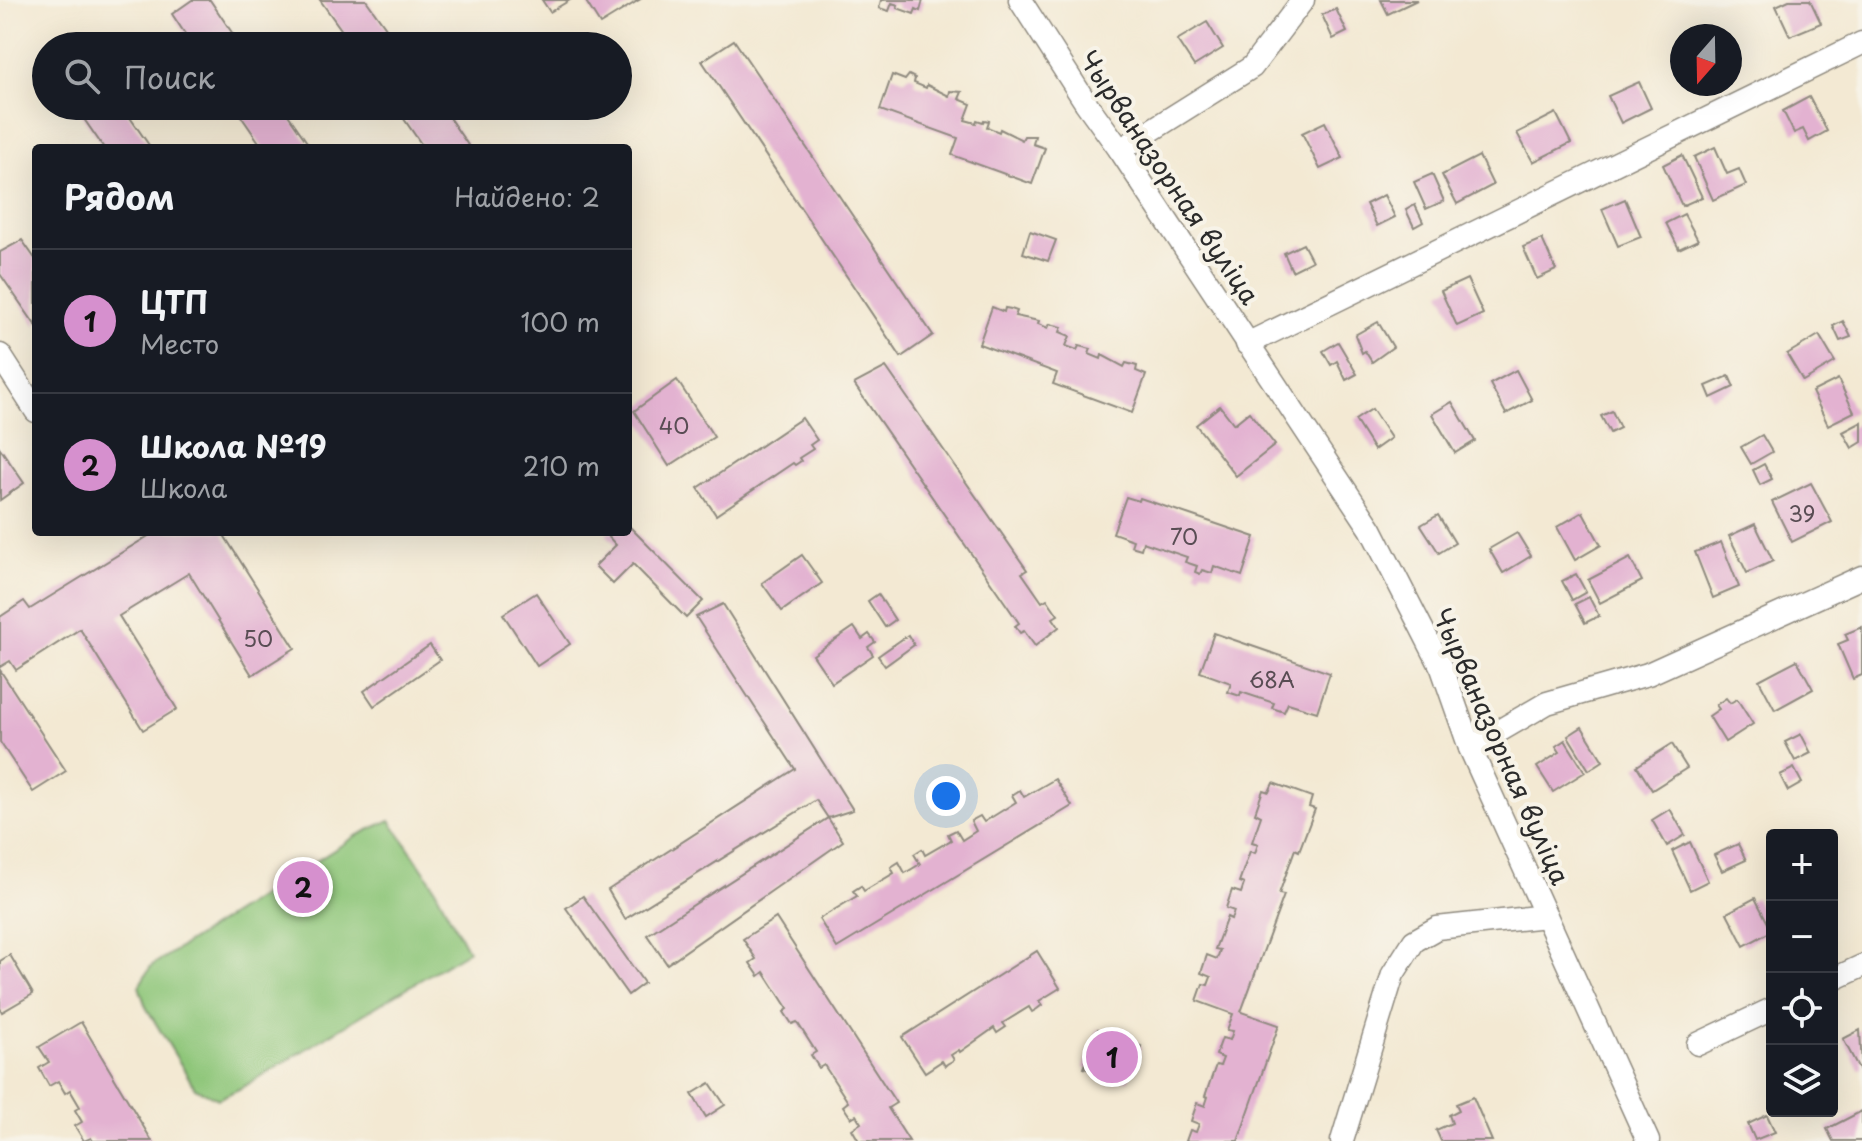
<!DOCTYPE html>
<html lang="ru">
<meta charset="utf-8">
<style>
body{margin:0;font-family:"Playpen Sans",sans-serif;background:#242831;color:#f1f3f6}
.controls{position:absolute;right:24px;bottom:24px;display:grid;overflow:hidden;border-radius:8px;box-shadow:0 8px 32px #0002}
.controls button{width:72px;height:72px;display:grid;place-items:center;padding:0;border:0;border-bottom:2px solid #363941;background:#171b24;color:#f1f3f6;font:40px sans-serif}
.compass{position:absolute;left:1670px;top:24px;width:72px;height:72px;border-radius:50%;background:#171b24;box-shadow:0 8px 32px #0002;rotate:200deg}
.you{position:absolute;left:946px;top:796px;width:28px;height:28px;margin:-20px;border:6px solid #fff;border-radius:50%;background:#1a73e8;box-shadow:0 0 0 12px #1a73e833}
.badge{display:grid;place-items:center;width:52px;height:52px;border-radius:50%;background:#d690ce;color:#111;font-size:26px;font-weight:700}
.pin{position:absolute;translate:-50% -50%;border:4px solid #fff;box-shadow:0 2px 8px #0006}
.list{margin:0;padding:0;list-style:none}
h2{display:flex;justify-content:space-between;align-items:center;height:104px;margin:0;padding:0 32px;font-size:34px}
h2 small{font-size:26px;font-weight:400;color:#9ea1a6}
.list li{display:grid;grid-template-columns:52px 1fr auto;gap:24px;align-items:center;box-sizing:border-box;height:144px;padding:0 32px;border-top:2px solid #363941}
.list b{display:block;font-size:30px;white-space:nowrap}
.list p{margin:0;font-size:26px;white-space:nowrap;color:#9ea1a6}
.list em{font-size:26px;font-style:normal;color:#9ea1a6}
.icon{flex:none;width:44px;height:44px;fill:none;stroke:currentColor;stroke-width:2;stroke-linecap:round;stroke-linejoin:round}
.map{position:relative;flex:none;width:1862px;height:1141px;overflow:hidden}
.search{position:absolute;background:#171b24;box-shadow:0 8px 32px #0002;left:32px;top:32px;width:600px;height:88px;display:flex;align-items:center;gap:20px;box-sizing:border-box;padding:0 28px;border-radius:44px;color:#9ea1a6;font-size:30px}
.panel{position:absolute;background:#171b24;box-shadow:0 8px 32px #0002;left:32px;top:144px;width:600px;height:392px;border-radius:8px}
.map>svg:first-child{display:block}
</style>
<div class="map">
<svg width="1862" height="1141" viewBox="0 0 1862 1141">
<rect width="100%" height="100%" fill="#f7f3e8"/>
<filter id="ink" filterUnits="userSpaceOnUse"><feTurbulence type="fractalNoise" baseFrequency=".0125" numOctaves="2"/><feDisplacementMap in="SourceGraphic" scale="16" xChannelSelector="R" yChannelSelector="G"/><feConvolveMatrix kernelMatrix="1 2 1 2 8 2 1 2 1" color-interpolation-filters="sRGB"/></filter>
<filter id="wash" filterUnits="userSpaceOnUse"><feTurbulence type="fractalNoise" baseFrequency=".006" numOctaves="4" result="noise"/><feDisplacementMap in="SourceGraphic" scale="32" xChannelSelector="R" yChannelSelector="G"/><feGaussianBlur stdDeviation="1.8" result="paint"/><feColorMatrix in="noise" values="0 0 0 0 0 0 0 0 0 0 0 0 0 0 0 0 0 1.4 0 .05"/><feComposite in="paint" operator="in"/></filter>
<g filter="url(#wash)">
<rect width="100%" height="100%" fill="#f3e9d3"/>
<polygon fill="#8ec679" stroke="#5c7852" stroke-width="2" points="390,820 431,881 468,951 243,1087 218,1099 195,1088 146,1007 139,986 151,966 356,836"/>
<g id="blocks">
<g fill="#e3b2d1">
<polygon points="192,0 210,0 241,46 193,46 172,14"/>
<polygon points="320,0 366,0 399,46 353,46"/>
<polygon points="542,0 570,0 550,12"/>
<polygon points="585,0 639,0 600,24"/>
<polygon points="881,0 923,0 920,11 916,9 914,14 897,8 898,5 892,3 889,11 879,8"/>
<polygon points="1381,0 1417,0 1388,14"/>
<polygon points="1789,0 1810,0 1821,23 1790,36 1776,6"/>
<polygon points="1336,9 1347,32 1333,39 1322,15"/>
<polygon points="1207,22 1223,48 1194,66 1177,40"/>
<polygon points="734,40 933,335 901,357 702,61"/>
<polygon points="892,75 905,80 909,75 915,78 914,83 926,88 927,85 949,96 950,91 962,92 959,99 971,104 965,120 976,123 977,120 983,122 984,120 989,121 987,127 999,132 1000,129 1022,140 1024,136 1035,136 1033,144 1045,148 1032,184 952,155 958,138 880,110"/>
<polygon points="1639,82 1651,108 1621,123 1608,96"/>
<polygon points="1809,97 1827,131 1809,141 1803,129 1794,133 1783,111"/>
<polygon points="75,106 122,106 151,148 104,148"/>
<polygon points="234,106 282,106 311,148 263,148"/>
<polygon points="395,106 441,106 470,148 424,148"/>
<polygon points="1556,113 1571,143 1533,162 1517,133"/>
<polygon points="1325,122 1343,158 1320,169 1302,133"/>
<polygon points="1715,147 1727,174 1739,169 1746,185 1713,200 1694,157"/>
<polygon points="1682,155 1702,197 1682,206 1663,165"/>
<polygon points="1479,156 1493,185 1457,204 1442,175"/>
<polygon points="1432,174 1444,201 1426,209 1414,182"/>
<polygon points="1384,195 1395,217 1377,226 1366,204"/>
<polygon points="1625,199 1641,237 1618,246 1602,209"/>
<polygon points="1415,205 1423,222 1414,227 1406,210"/>
<polygon points="1684,214 1698,240 1679,249 1666,223"/>
<polygon points="1030,231 1056,240 1048,261 1023,253"/>
<polygon points="1542,239 1556,270 1537,279 1523,247"/>
<polygon points="22,240 36,260 36,326 0,274 0,252"/>
<polygon points="1303,244 1312,261 1292,271 1284,253"/>
<polygon points="1467,279 1483,314 1457,326 1441,291"/>
<polygon points="992,307 1004,312 1005,308 1011,309 1017,311 1015,316 1039,321 1038,324 1048,328 1050,324 1062,327 1060,332 1070,336 1066,346 1077,350 1079,346 1091,349 1089,354 1101,359 1102,355 1124,367 1126,363 1137,366 1136,371 1146,375 1132,413 1053,384 1057,373 979,344"/>
<polygon points="1843,321 1851,337 1840,341 1833,326"/>
<polygon points="1378,322 1393,347 1372,362 1365,351 1362,353 1355,335"/>
<polygon points="1819,335 1835,362 1803,381 1787,354"/>
<polygon points="1338,342 1357,374 1346,380 1337,361 1331,365 1323,351"/>
<polygon points="886,367 1027,570 1022,573 1042,602 1047,599 1058,615 1053,618 1059,627 1035,646 1024,631 1020,633 1015,626 1019,623 854,384"/>
<polygon points="1516,370 1532,400 1506,414 1490,384"/>
<polygon points="1729,376 1734,387 1711,398 1706,386"/>
<polygon points="1838,379 1854,412 1828,425 1812,392"/>
<polygon points="677,380 714,437 669,466 634,411"/>
<polygon points="1452,402 1475,441 1455,453 1432,414"/>
<polygon points="1220,406 1234,424 1249,412 1275,445 1236,476 1196,425"/>
<polygon points="1372,409 1391,438 1374,450 1355,420"/>
<polygon points="1612,411 1620,428 1610,433 1601,416"/>
<polygon points="802,418 817,440 810,445 813,449 799,458 801,461 795,465 793,463 716,515 698,488"/>
<polygon points="1862,422 1862,442 1852,448 1843,432"/>
<polygon points="1762,435 1772,452 1751,464 1741,447"/>
<polygon points="0,448 24,483 0,500"/>
<polygon points="1764,464 1772,479 1760,485 1753,470"/>
<polygon points="1811,483 1832,522 1792,542 1772,502"/>
<polygon points="1126,497 1139,501 1140,498 1255,537 1242,576 1214,566 1212,573 1202,570 1200,574 1195,572 1197,566 1185,562 1187,557 1143,542 1141,549 1131,546 1133,540 1113,533"/>
<polygon points="1583,512 1601,545 1575,560 1557,527"/>
<polygon points="1438,515 1455,543 1439,553 1421,525"/>
<polygon points="1755,524 1773,561 1747,573 1729,536"/>
<polygon points="628,525 703,601 686,618 633,564 613,584 595,566 616,545 606,534 608,532 628,532"/>
<polygon points="155,532 222,532 295,648 252,675 189,573 119,616 177,709 143,730 80,629 16,670 10,661 0,667 0,617 24,601 30,609"/>
<polygon points="1517,533 1531,556 1503,573 1489,549"/>
<polygon points="1721,542 1739,587 1713,598 1695,552"/>
<polygon points="802,555 822,583 782,611 762,583"/>
<polygon points="1630,558 1642,581 1600,603 1588,580"/>
<polygon points="1576,574 1586,592 1572,600 1562,581"/>
<polygon points="536,593 570,644 537,666 503,614"/>
<polygon points="878,594 895,620 885,627 868,601"/>
<polygon points="1589,597 1599,616 1585,623 1575,604"/>
<polygon points="723,604 853,810 828,818 816,800 625,919 608,890 795,769 696,617"/>
<polygon points="854,627 862,639 869,634 875,642 868,647 873,655 832,683 813,655"/>
<polygon points="1862,627 1862,675 1853,679 1838,644 1848,640 1845,634"/>
<polygon points="1214,633 1330,673 1317,712 1288,703 1284,712 1272,708 1274,703 1241,692 1240,696 1228,692 1231,683 1200,672"/>
<polygon points="908,635 914,645 885,666 878,656"/>
<polygon points="430,645 440,660 374,706 364,691"/>
<polygon points="1797,660 1813,689 1775,710 1759,680"/>
<polygon points="0,670 66,771 33,792 0,742"/>
<polygon points="1726,698 1730,703 1737,699 1753,724 1725,742 1709,716 1719,709 1716,705"/>
<polygon points="1582,727 1603,761 1589,770 1568,736"/>
<polygon points="1801,734 1811,753 1795,761 1785,742"/>
<polygon points="1565,740 1585,772 1553,792 1537,767 1560,752 1556,746"/>
<polygon points="1672,744 1687,768 1652,790 1637,766"/>
<polygon points="1794,768 1802,783 1788,791 1780,775"/>
<polygon points="1055,779 1072,806 837,948 819,919 857,896 853,891 861,886 864,891 894,873 891,867 899,862 905,873 920,864 914,854 922,849 925,855 951,840 948,834 956,830 962,840 976,831 971,821 980,816 984,822 1016,802 1012,795 1020,790 1024,797"/>
<polygon points="1273,783 1312,797 1309,807 1315,809 1299,851 1295,849 1279,894 1284,895 1241,1012 1279,1025 1238,1141 1186,1141 1190,1130 1196,1132 1199,1124 1191,1121 1197,1103 1205,1106 1208,1097 1205,1096 1216,1065 1220,1066 1223,1058 1216,1055 1222,1038 1230,1040 1233,1031 1227,1030 1233,1014 1197,1001 1203,984 1208,985 1211,977 1201,973 1207,955 1217,959 1220,950 1215,949 1227,917 1231,919 1234,911 1226,908 1232,890 1241,893 1244,884 1239,882 1250,851 1255,853 1258,844 1252,842 1261,816 1255,813 1263,790 1269,792"/>
<polygon points="1670,809 1685,835 1667,846 1652,820"/>
<polygon points="828,818 843,841 667,964 647,935"/>
<polygon points="1690,842 1708,881 1690,890 1672,851"/>
<polygon points="1738,844 1746,860 1722,871 1714,855"/>
<polygon points="583,896 644,983 628,995 566,908"/>
<polygon points="1755,898 1772,931 1744,946 1727,913"/>
<polygon points="776,918 896,1103 888,1108 909,1141 859,1141 852,1129 861,1123 856,1115 851,1118 843,1106 848,1102 824,1065 819,1068 811,1055 816,1052 797,1022 792,1024 784,1012 788,1009 764,972 759,976 750,963 756,959 743,939"/>
<polygon points="1037,951 1060,988 1039,1001 1042,1005 1037,1009 1032,1012 1029,1007 1003,1023 1006,1027 997,1033 994,1028 960,1052 959,1050 951,1055 954,1060 947,1064 945,1066 942,1061 925,1072 902,1037"/>
<polygon points="10,955 33,994 2,1012 0,1008 0,961"/>
<polygon points="81,1022 152,1141 93,1141 91,1138 84,1141 75,1126 82,1122 75,1110 80,1107 70,1090 65,1093 58,1081 49,1086 39,1068 49,1062 39,1047"/>
<polygon points="1098,1029 1116,1036 1118,1031 1129,1035 1126,1041 1141,1046 1128,1081 1084,1068"/>
<polygon points="1860,1030 1862,1068 1859,1069 1843,1039"/>
<polygon points="710,1083 725,1105 706,1117 692,1094"/>
<polygon points="1473,1097 1492,1141 1441,1141 1436,1130 1452,1123 1449,1115 1459,1110 1456,1104"/>
<polygon points="1862,1111 1862,1141 1833,1141 1827,1129"/>
<polygon points="1767,1115 1775,1132 1755,1140 1748,1124"/>
</g>
</g>
</g>
<g filter="url(#ink)">
<use href="#blocks" fill-opacity="0" stroke="#8f8a7f" stroke-width="2"/>
<g fill="none" stroke-linecap="round" stroke-linejoin="round">
<g stroke="#8f8a7f" stroke-width="25">
<g id="minor">
<polyline points="1020,0 1086,103 1120,150 1371,529 1442,668 1470,748 1648,1141"/>
<polyline points="1120,150 1252,67 1303,0"/>
<polyline points="1247,344 1862,43"/>
<polyline points="0,355 36,411"/>
<polyline points="1470,748 1547,703 1648,674 1862,577"/>
<polyline points="1832,980 1862,966"/>
<polyline points="1698,1044 1772,1009"/>
<polyline points="1342,1141 1393,974 1414,941 1437,928 1546,916"/>
</g>
</g>
<use href="#minor" stroke="#fff" stroke-width="22"/>
</g>
</g>
<g text-anchor="middle" dominant-baseline="central" stroke-width="8" stroke-linejoin="round" paint-order="stroke">
<g font-size="22" fill="#594d54">
<text x="674" y="424">40</text>
<text x="1802" y="512">39</text>
<text x="1184" y="535">70</text>
<text x="258" y="637">50</text>
<text x="1272" y="678">68А</text>
</g>
<g font-size="26" fill="#2b2b2b" stroke="#f7f3e8">
<text transform="translate(1170 177) rotate(56)">Чырваназорная вуліца</text>
<text transform="translate(1502 746) rotate(66)">Чырваназорная вуліца</text>
</g>
</g>
</svg>
<div class="controls">
<button>+</button>
<button>−</button>
<button><svg class="icon" aria-label="locate" viewBox="0 0 24 24"><circle cx="12" cy="12" r="6"/><path d="M12 2v4M12 18v4M2 12h4M18 12h4"/></svg></button>
<button><svg class="icon" aria-label="layers" viewBox="0 0 24 24"><path d="M12 4l9 5-9 5-9-5zM3 14l9 5 9-5"/></svg></button>
</div>
<svg class="compass" viewBox="-18 -18 36 36"><path d="M0-13l5 13h-10z" fill="#e53935"/><path d="M0 13l5-13h-10z" fill="#9ea1a6"/></svg>
<div class="you"></div>
<div class="pin badge" style="left:1112px;top:1057px">1</div>
<div class="pin badge" style="left:303px;top:887px">2</div>
<div class="search"><svg class="icon" aria-label="search" viewBox="0 0 24 24"><circle cx="10" cy="10" r="6"/><path d="M15 15l6 6"/></svg>Поиск</div>
<section class="panel">
<h2>Рядом<small>Найдено: 2</small></h2>
<ul class="list">
<li><span class="badge">1</span><div><b>ЦТП</b><p>Место</p></div><em>100 m</em></li>
<li><span class="badge">2</span><div><b>Школа №19</b><p>Школа</p></div><em>210 m</em></li>
</ul>
</section>
</div>
